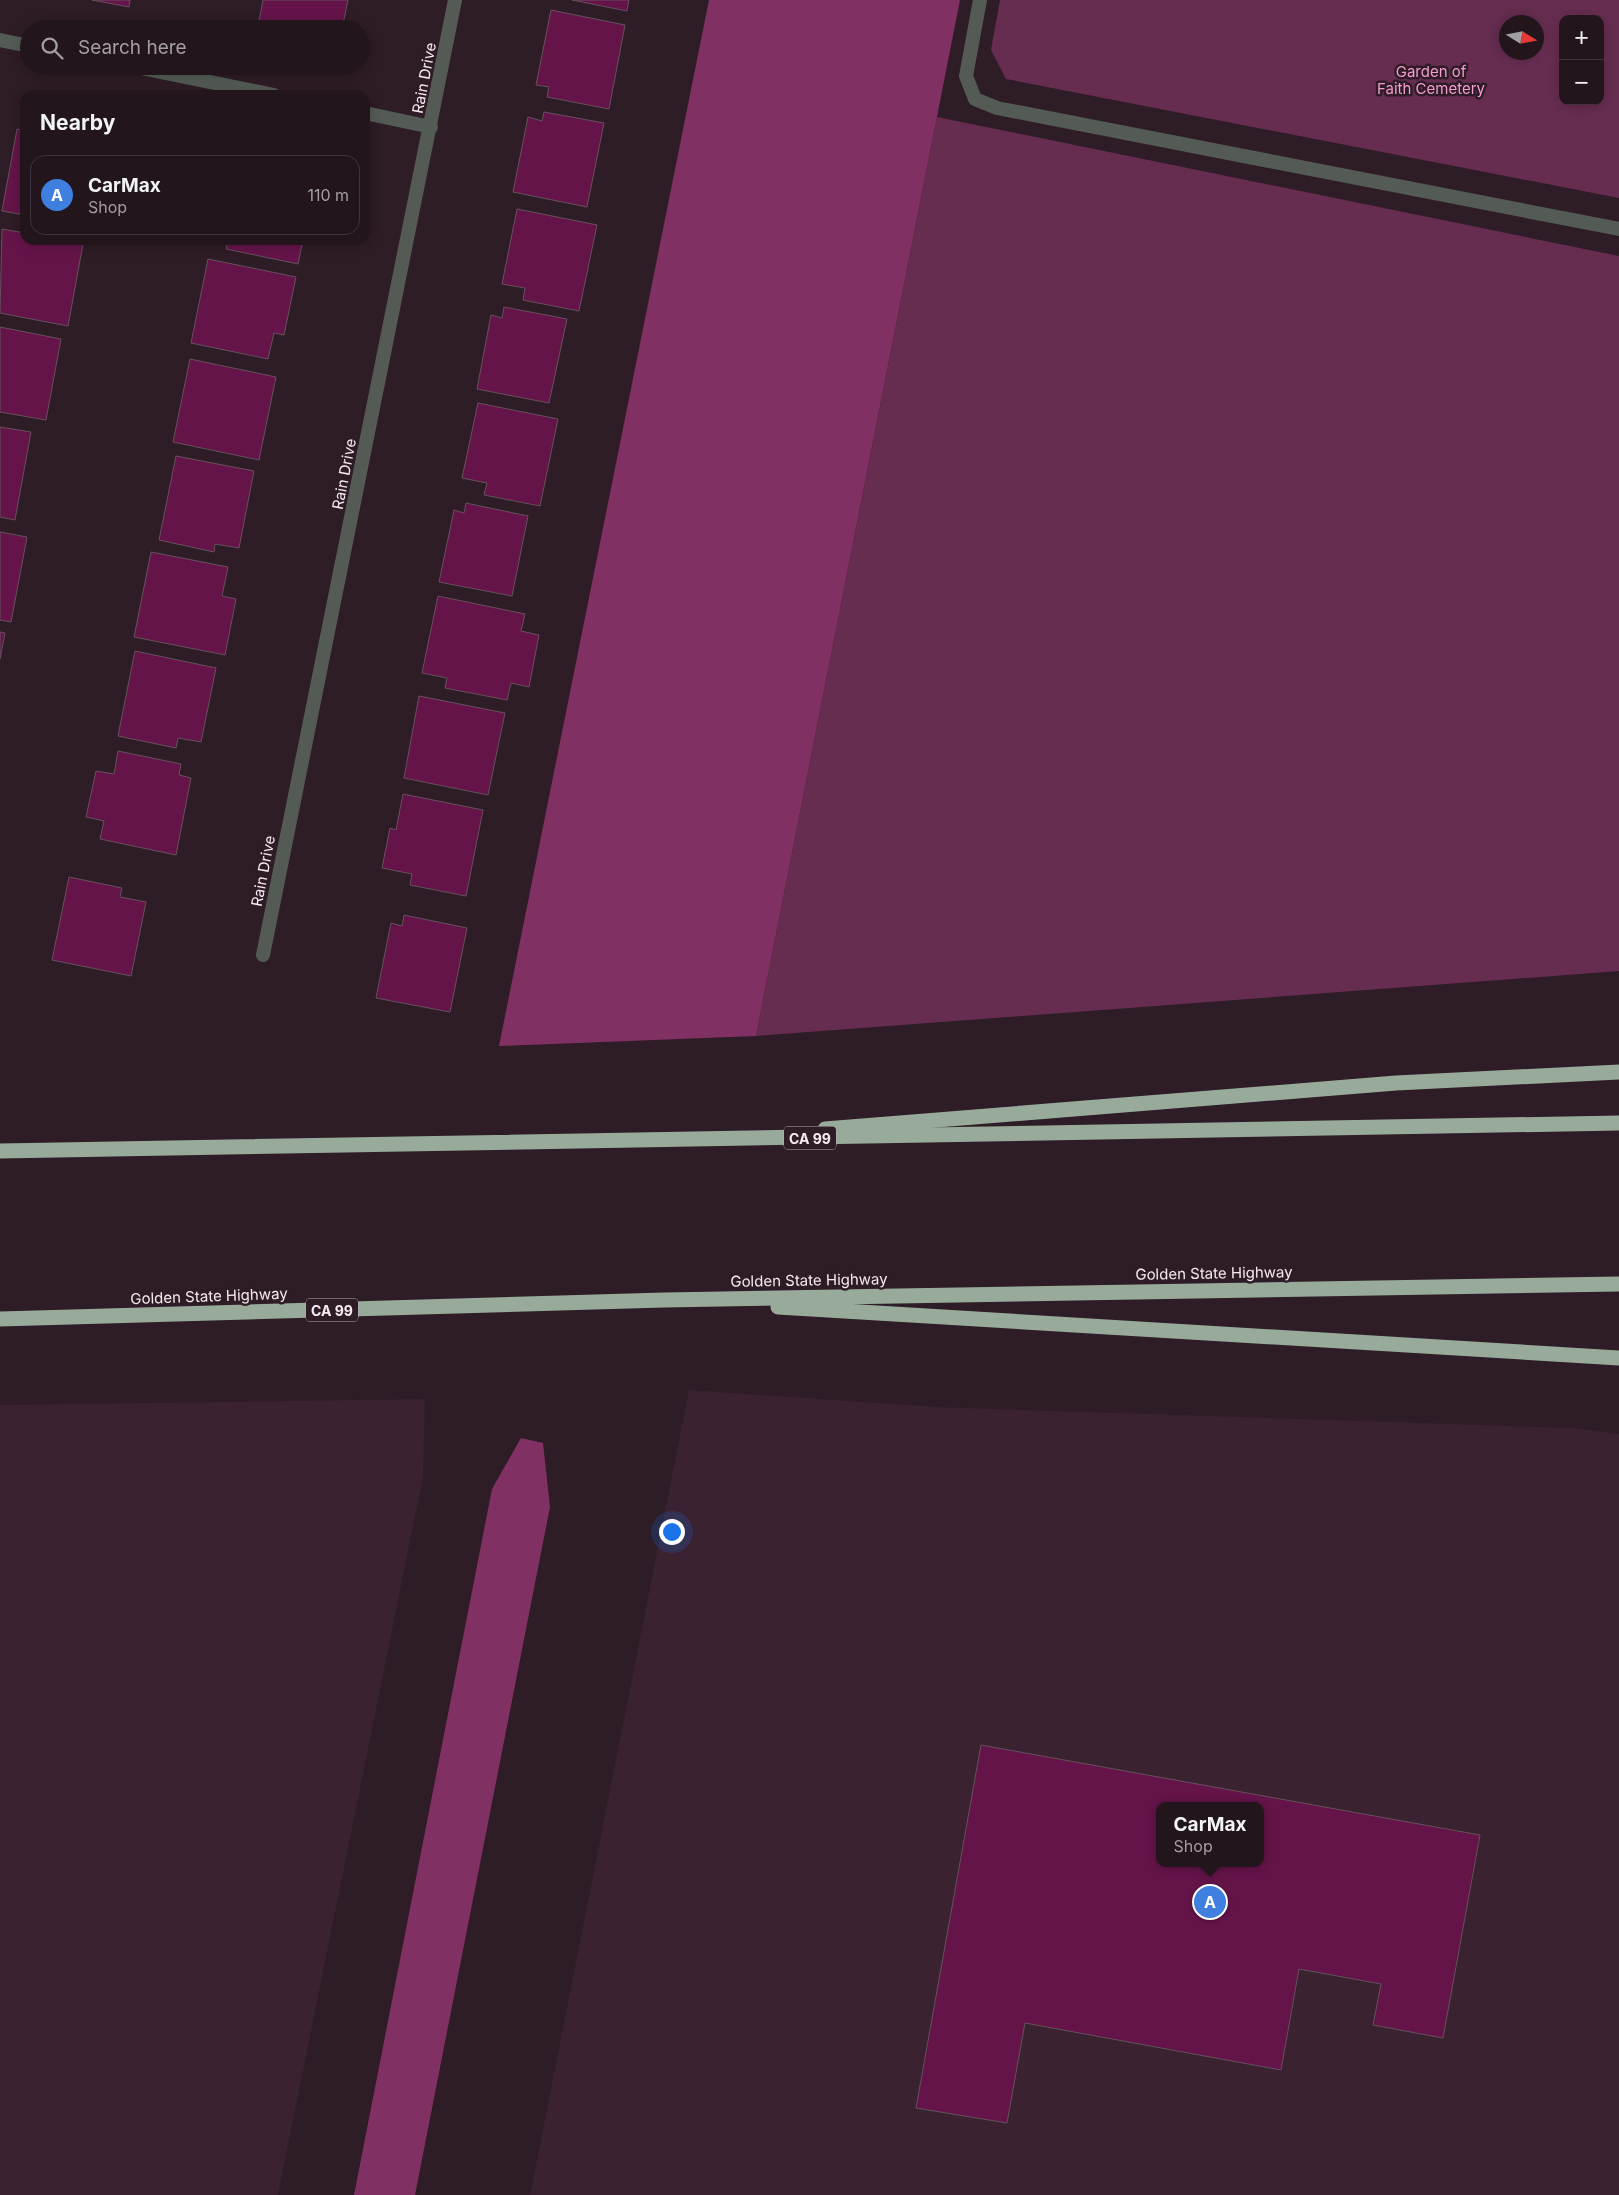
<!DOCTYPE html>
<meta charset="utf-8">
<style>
body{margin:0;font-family:Inter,sans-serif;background:#2a1e25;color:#f1f3f6}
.controls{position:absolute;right:15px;top:15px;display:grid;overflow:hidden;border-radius:10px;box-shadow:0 2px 12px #0003}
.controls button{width:45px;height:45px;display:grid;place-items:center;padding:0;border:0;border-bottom:1px solid #3f343b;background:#22151c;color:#f1f3f6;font:25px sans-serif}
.compass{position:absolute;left:1499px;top:15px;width:45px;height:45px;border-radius:50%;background:#22151c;box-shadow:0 2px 12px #0003;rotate:101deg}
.you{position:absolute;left:671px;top:1531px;width:18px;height:18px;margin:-12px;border:4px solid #fff;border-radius:50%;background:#1a73e8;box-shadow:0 0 0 8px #1a73e833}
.badge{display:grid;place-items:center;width:32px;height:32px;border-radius:50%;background:#db2777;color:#fff;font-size:16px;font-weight:700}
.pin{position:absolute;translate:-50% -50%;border:2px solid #fff;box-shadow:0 1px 5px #0006}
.popup{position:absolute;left:1156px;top:1802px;width:108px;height:65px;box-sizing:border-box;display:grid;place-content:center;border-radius:10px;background:#22151c;filter:drop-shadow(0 1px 4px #0005);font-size:16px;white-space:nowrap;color:#a29fa3}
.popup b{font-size:19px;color:#f1f3f6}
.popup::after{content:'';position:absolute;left:50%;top:100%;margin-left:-10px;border:10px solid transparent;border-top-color:#22151c}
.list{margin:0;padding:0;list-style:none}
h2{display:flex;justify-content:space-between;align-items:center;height:65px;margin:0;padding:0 20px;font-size:21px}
h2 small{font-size:16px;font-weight:400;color:#a29fa3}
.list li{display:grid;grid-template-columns:32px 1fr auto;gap:15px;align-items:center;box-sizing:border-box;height:80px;margin:0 10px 10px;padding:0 10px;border:1px solid #3f343b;border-radius:15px}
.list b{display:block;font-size:19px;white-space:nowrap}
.list p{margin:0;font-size:16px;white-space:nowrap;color:#a29fa3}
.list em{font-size:16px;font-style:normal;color:#a29fa3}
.icon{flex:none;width:28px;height:28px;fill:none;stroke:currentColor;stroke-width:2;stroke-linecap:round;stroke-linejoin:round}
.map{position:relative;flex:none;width:1619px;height:2195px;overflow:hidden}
.search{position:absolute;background:#22151c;box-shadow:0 2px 12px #0003;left:20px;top:20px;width:350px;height:55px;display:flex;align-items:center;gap:12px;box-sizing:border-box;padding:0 18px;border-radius:28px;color:#a29fa3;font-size:19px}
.panel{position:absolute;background:#22151c;box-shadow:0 2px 12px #0003;left:20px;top:90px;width:350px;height:155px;border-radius:15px}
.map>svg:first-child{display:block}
</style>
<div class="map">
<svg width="1619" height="2195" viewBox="0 0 1619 2195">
<rect width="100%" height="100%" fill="#2e1c26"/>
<g fill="#3a2230" fill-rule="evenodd">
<path d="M689 1390 936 1407 1573 1428 1619 1434V2195H530ZM1160 1806H1260V1863H1160Z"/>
<polygon points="425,1399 423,1477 278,2195 0,2195 0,1405"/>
</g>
<g fill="#662d50" fill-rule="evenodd">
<path d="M1000 0H1619V198L1006 79 991 50ZM1563 19H1600V101H1563ZM1506 22H1536V52H1506Z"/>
<polygon points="937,117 1619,256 1619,971 756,1036"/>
</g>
<g fill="#813063">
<polygon points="709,0 960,0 756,1036 499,1046"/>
<polygon points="521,1438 543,1443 550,1507 415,2195 354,2195 492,1489"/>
</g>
<g fill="#65144a" stroke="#66515c" fill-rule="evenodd">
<polygon points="92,0 130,0 129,7"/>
<polygon points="263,0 348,0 342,29 317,27 317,29 272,29 258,26"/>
<polygon points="572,0 629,0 627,11"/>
<polygon points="551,10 625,25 609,109 547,97 549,87 536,85"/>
<polygon points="544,112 604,123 587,207 513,192 528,117 542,121"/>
<polygon points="17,129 25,131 25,215 2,211"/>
<polygon points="517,209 597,225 579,311 523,300 525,288 502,284"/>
<polygon points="2,229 25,233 25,240 63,240 83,244 68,326 0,313"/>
<polygon points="228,240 303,240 298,264 226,249"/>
<polygon points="208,259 296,277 284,335 274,333 268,359 191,343"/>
<polygon points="504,307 567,319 549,403 477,389 491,315 502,318"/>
<polygon points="0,327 61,339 46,420 0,412"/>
<polygon points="190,359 276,377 259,460 173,442"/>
<polygon points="478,403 558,419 540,506 484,495 487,483 462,478"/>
<polygon points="0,427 31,432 15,520 0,517"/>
<polygon points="176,456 254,471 239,548 215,544 214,552 159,540"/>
<polygon points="466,503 528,516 512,596 439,582 454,510 464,513"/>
<polygon points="0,532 27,537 11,622 0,620"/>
<polygon points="151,552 228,567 222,596 236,599 225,655 134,637"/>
<polygon points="438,596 525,614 521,631 539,635 529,687 511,683 507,700 445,688 447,678 422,673"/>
<polygon points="0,632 5,633 0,659"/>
<polygon points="135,651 216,668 201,742 178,738 176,748 118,736"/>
<polygon points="419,696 505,713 488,795 404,778"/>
<polygon points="118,751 181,764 179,775 191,778 176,855 100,839 104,821 86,817 96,771 114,774"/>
<polygon points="403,794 483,810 466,896 410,885 412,874 382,868 390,828 396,830"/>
<polygon points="69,877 122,888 120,897 146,902 131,976 52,960"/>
<polygon points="404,915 467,928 450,1012 376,998 391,923 402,926"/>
<path d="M981 1745 1480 1835 1443 2038 1373 2025 1381 1984 1299 1969 1281 2070 1025 2023 1007 2123 916 2108ZM1160 1806H1260V1863H1160Z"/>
</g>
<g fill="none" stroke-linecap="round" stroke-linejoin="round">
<polyline stroke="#545b54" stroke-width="14" points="980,0 966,76 975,99 997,108 1619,229"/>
<g stroke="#545b54" stroke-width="14">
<polyline points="0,40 29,46"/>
<polyline points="131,66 274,95"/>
<polyline points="365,113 431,127"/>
<polyline points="263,955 455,0"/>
</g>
<g stroke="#98ab9a" stroke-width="15">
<polyline points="825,1129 1396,1083 1619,1072"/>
<polyline points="0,1151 1619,1123"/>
<polyline points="778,1307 1619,1358"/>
<polyline points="0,1319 664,1300 1619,1284"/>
</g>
</g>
<g text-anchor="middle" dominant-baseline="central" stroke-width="5" stroke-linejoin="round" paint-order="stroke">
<g fill="#2e1c26" stroke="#bbacb4" stroke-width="1">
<rect x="784" y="1126.5" width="52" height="23" rx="4"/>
<rect x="306" y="1298.5" width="52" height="23" rx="4"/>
</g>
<g font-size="14" font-weight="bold" fill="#f7eaf1">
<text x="810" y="1138">CA 99</text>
<text x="332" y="1310">CA 99</text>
</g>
<g font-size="15" fill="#f79cd0" stroke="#2e1c26">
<text x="1431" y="71">Garden of<tspan x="1431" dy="17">Faith Cemetery</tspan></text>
</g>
<g font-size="15" fill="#f7eaf1" stroke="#2e1c26">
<text transform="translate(424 78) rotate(-79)">Rain Drive</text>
<text transform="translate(344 474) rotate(-79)">Rain Drive</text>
<text transform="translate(263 871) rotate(-79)">Rain Drive</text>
<text transform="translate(1214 1273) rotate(-1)">Golden State Highway</text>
<text transform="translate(809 1280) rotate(-1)">Golden State Highway</text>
<text transform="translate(209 1296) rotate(-2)">Golden State Highway</text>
</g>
</g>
</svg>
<div class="controls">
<button>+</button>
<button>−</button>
</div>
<svg class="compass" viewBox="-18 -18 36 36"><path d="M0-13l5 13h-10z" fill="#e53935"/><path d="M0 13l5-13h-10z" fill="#a29fa3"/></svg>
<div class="you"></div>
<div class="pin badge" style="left:1210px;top:1902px;background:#3f7fe0">A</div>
<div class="popup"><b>CarMax</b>Shop</div>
<div class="search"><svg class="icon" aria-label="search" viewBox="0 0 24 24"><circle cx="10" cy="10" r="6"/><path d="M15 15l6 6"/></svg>Search here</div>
<section class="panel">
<h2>Nearby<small></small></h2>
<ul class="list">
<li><span class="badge" style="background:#3f7fe0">A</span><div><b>CarMax</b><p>Shop</p></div><em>110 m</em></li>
</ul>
</section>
</div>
